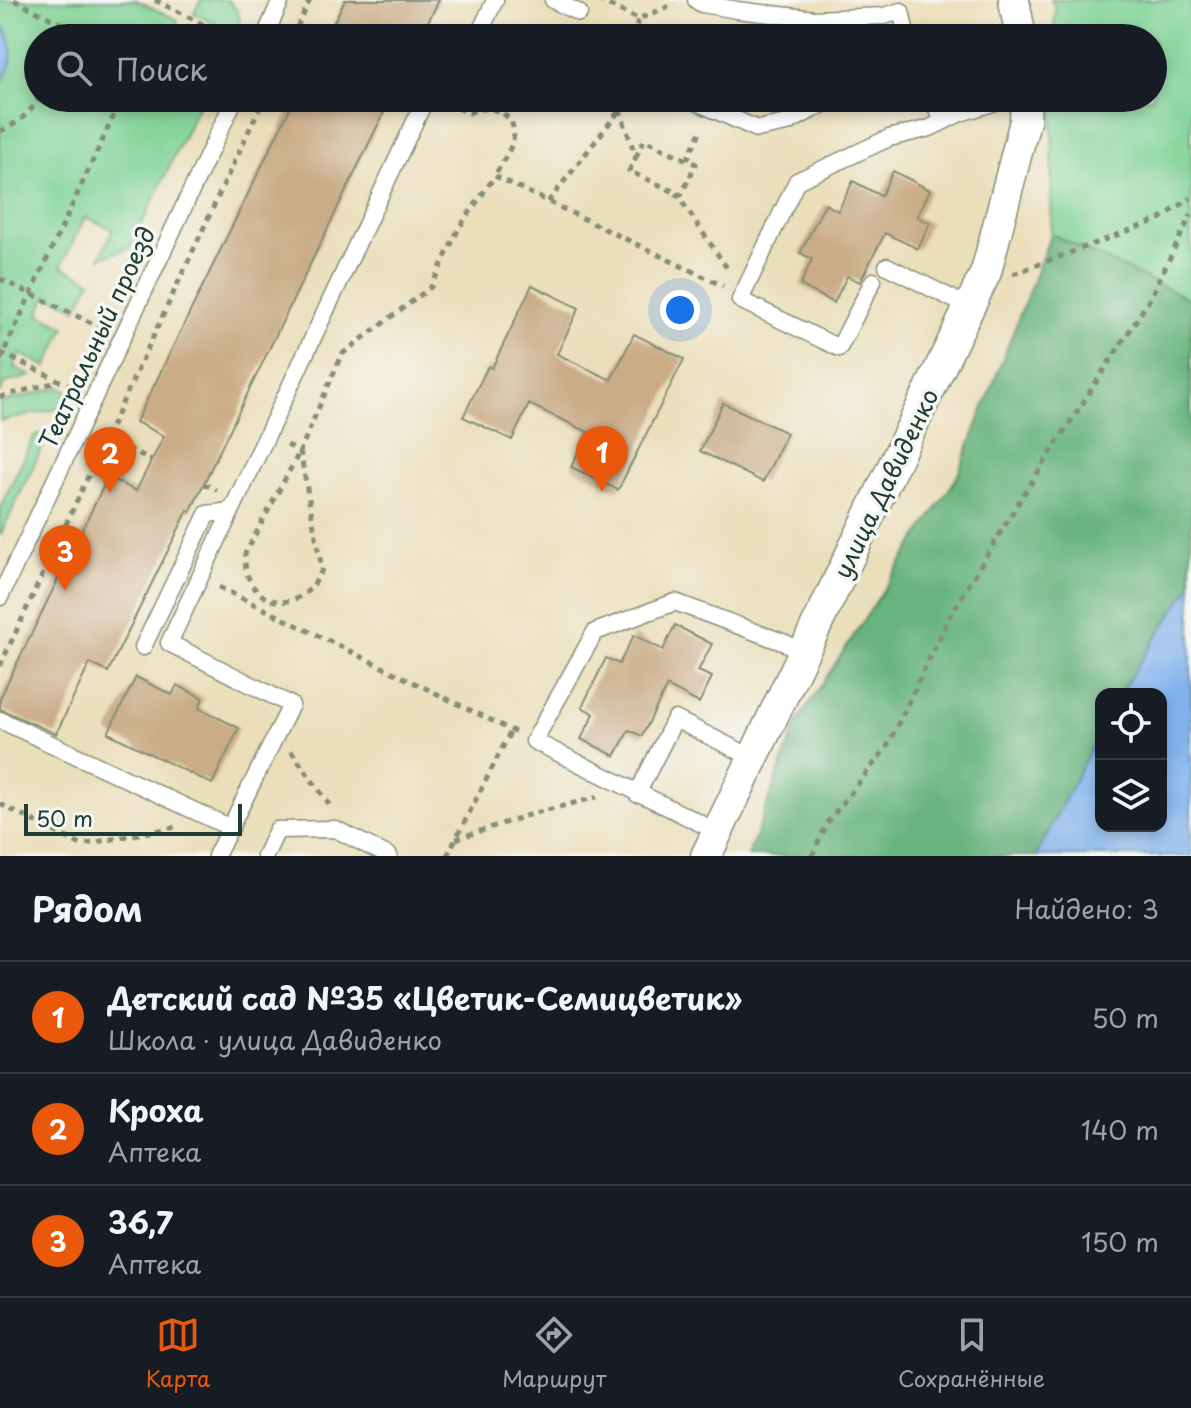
<!DOCTYPE html>
<html lang="ru">
<meta charset="utf-8">
<style>
body{margin:0;font-family:"Playpen Sans",sans-serif;background:#20242c;color:#f1f3f6}
.controls{position:absolute;right:24px;bottom:24px;display:grid;overflow:hidden;border-radius:16px;box-shadow:0 4px 12px #0003}
.controls button{width:72px;height:72px;display:grid;place-items:center;padding:0;border:0;border-bottom:2px solid #363941;background:#171b24;color:#f1f3f6;font:40px sans-serif}
.scale{position:absolute;left:24px;bottom:20px;width:218px;box-sizing:border-box;padding-left:8px;border:4px solid #1f3d34;border-top:0;font-size:22px;line-height:28px;white-space:nowrap;color:#1f3d34;-webkit-text-stroke:6px #f6f6f2;paint-order:stroke}
.you{position:absolute;left:680px;top:310px;width:28px;height:28px;margin:-20px;border:6px solid #fff;border-radius:50%;background:#1a73e8;box-shadow:0 0 0 12px #1a73e833}
.badge{display:grid;place-items:center;width:52px;height:52px;border-radius:50%;background:#ea580c;color:#fff;font-size:26px;font-weight:700}
.pin{position:absolute;translate:-50% -66px;filter:drop-shadow(0 2px 4px #0008)}
.pin::after{content:'';position:absolute;top:42px;width:28px;height:24px;background:inherit;clip-path:polygon(0 0,100% 0,50% 100%)}
.list{margin:0;padding:0;list-style:none}
h2{display:flex;justify-content:space-between;align-items:center;height:104px;margin:0;padding:0 32px;font-size:34px}
h2 small{font-size:26px;font-weight:400;color:#9ea1a6}
.list li{display:grid;grid-template-columns:52px 1fr auto;gap:24px;align-items:center;box-sizing:border-box;height:112px;padding:0 32px;border-top:2px solid #363941}
.list b{display:block;font-size:30px;white-space:nowrap}
.list p{margin:0;font-size:26px;white-space:nowrap;color:#9ea1a6}
.list em{font-size:26px;font-style:normal;color:#9ea1a6}
.icon{flex:none;width:44px;height:44px;fill:none;stroke:currentColor;stroke-width:2;stroke-linecap:round;stroke-linejoin:round}
.map{position:relative;flex:none;width:1191px;height:856px;overflow:hidden}
.search{position:absolute;background:#171b24;box-shadow:0 4px 12px #0003;left:24px;right:24px;top:24px;height:88px;display:flex;align-items:center;gap:20px;box-sizing:border-box;padding:0 28px;border-radius:44px;color:#9ea1a6;font-size:30px}
.sheet{height:440px;background:#171b24}
nav{display:flex;justify-content:space-around;align-items:center;box-sizing:border-box;height:112px;border-top:2px solid #363941;background:#171b24;font-size:22px;color:#9ea1a6}
nav a{display:grid;justify-items:center;gap:4px}
nav .on{color:#ea580c}
.map>svg:first-child{display:block}
</style>
<div class="map">
<svg width="1191" height="856" viewBox="0 0 1191 856">
<rect width="100%" height="100%" fill="#f6f6f2"/>
<filter id="ink" filterUnits="userSpaceOnUse"><feTurbulence type="fractalNoise" baseFrequency=".0125" numOctaves="2"/><feDisplacementMap in="SourceGraphic" scale="16" xChannelSelector="R" yChannelSelector="G"/><feConvolveMatrix kernelMatrix="1 2 1 2 8 2 1 2 1" color-interpolation-filters="sRGB"/></filter>
<filter id="wash" filterUnits="userSpaceOnUse"><feTurbulence type="fractalNoise" baseFrequency=".006" numOctaves="4" result="noise"/><feDisplacementMap in="SourceGraphic" scale="32" xChannelSelector="R" yChannelSelector="G"/><feGaussianBlur stdDeviation="1.8" result="paint"/><feColorMatrix in="noise" values="0 0 0 0 0 0 0 0 0 0 0 0 0 0 0 0 0 1.4 0 .05"/><feComposite in="paint" operator="in"/></filter>
<g filter="url(#wash)">
<rect width="100%" height="100%" fill="#ebdeba"/>
<g fill="#7fd295" stroke="#4f8864" stroke-width="2">
<polygon points="0,0 136,0 178,20 175,30 188,29 205,38 38,38 38,98 202,98 131,247 100,258 113,229 85,217 61,266 91,281 77,309 47,295 39,314 65,327 47,367 20,354 14,367 31,376 5,383 0,394"/>
<polygon points="201,0 228,0 236,9 240,20 233,34 194,13"/>
<polygon points="1051,0 1191,0 1191,300 1051,234 1053,98 1153,98 1153,38 1054,38 1055,7"/>
<polygon points="59,387 69,392 60,408 0,421 0,403"/>
<polygon points="50,431 0,536 0,508 34,436"/>
</g>
<polygon fill="#67b47e" stroke="#437859" stroke-width="2" points="1051,234 1191,300 1191,585 1119,694 1101,694 1101,729 1036,856 748,856 798,721 957,477"/>
<g fill="#81b2ed" stroke="#507890" stroke-width="2">
<path d="M0 21C14 40 17 64 0 83Z"/>
<polygon points="1191,585 1191,856 1036,856 1101,729 1101,826 1161,826 1161,694 1119,694"/>
</g>
<g id="blocks">
<g fill="#caac86">
<polygon points="345,0 439,0 420,38 326,38"/>
<polygon points="295,98 304,98 326,109 332,98 391,98 190,512 188,510 108,672 90,663 56,734 0,709 0,698 108,477 136,491 164,436 136,422"/>
<polygon points="893,171 930,190 917,217 930,223 918,249 885,233 860,282 847,276 834,303 800,285 812,259 800,253 825,204 838,211 853,181 881,196"/>
<polygon points="532,285 579,308 557,354 611,380 634,334 684,359 618,490 571,467 588,432 529,404 512,440 463,417 488,366 492,368"/>
<polygon points="723,403 787,433 763,482 700,451"/>
<polygon points="675,625 712,644 698,671 712,677 699,703 667,686 642,736 629,730 615,756 581,739 594,714 582,707 606,658 619,664 634,635 663,650"/>
<polygon points="136,677 172,695 177,685 203,698 199,708 239,728 212,784 108,733"/>
</g>
</g>
</g>
<g filter="url(#ink)">
<use href="#blocks" fill-opacity="0" stroke="#858e77" stroke-width="2"/>
<g fill="none" stroke-linecap="round" stroke-linejoin="round">
<g stroke="#858e77" stroke-width="19">
<g id="lane">
<polyline points="553,0 579,13"/>
<polyline points="696,0 702,4 737,10 814,19 884,16 901,11 907,38"/>
<polyline points="264,38 281,0"/>
<polyline points="477,38 495,0"/>
<polyline points="688,98 757,129 787,123 834,98"/>
<polyline points="931,98 944,121"/>
<polyline points="887,266 969,307"/>
<polyline points="873,281 839,348 740,300 797,181 889,138 930,128 960,113 1009,98"/>
<polyline points="0,597 235,98"/>
<polyline points="143,647 207,514 231,511"/>
<polyline points="0,720 231,828"/>
<polyline points="637,794 675,719 753,758"/>
<polyline points="718,832 534,741 595,632 675,602 785,643 803,652"/>
<polyline points="216,856 291,705 169,643 426,98"/>
<polyline points="265,856 277,830 335,829 389,856"/>
</g>
</g>
<g stroke="#858e77" stroke-width="33">
<g id="street">
<polyline points="1014,0 1021,38"/>
<polyline points="706,856 986,272 1025,121 1026,98"/>
</g>
</g>
<g stroke="#858e77" stroke-width="5" stroke-dasharray="6 6" stroke-linecap="butt">
<polyline points="14,0 90,38"/>
<polyline points="155,0 230,38"/>
<polyline points="598,0 638,19 675,4"/>
<polyline points="69,38 73,29"/>
<polyline points="292,38 310,0"/>
<polyline points="634,38 638,19"/>
<polyline points="473,98 477,109"/>
<polyline points="620,98 618,105 636,157 629,171 681,195 696,164 644,140 636,157"/>
<path d="M447 103 469 113C489 102 519 113 513 140 510 152 500 165 495 176"/>
<path d="M0 131C16 125 30 113 39 98"/>
<polyline points="687,160 702,128"/>
<polyline points="676,193 729,271"/>
<polyline points="548,202 619,111"/>
<polyline points="1013,274 1160,219 1191,198"/>
<polyline points="0,279 104,329"/>
<polyline points="1,353 75,388"/>
<polyline points="0,360 122,98"/>
<polyline points="0,397 60,381"/>
<polyline points="106,438 152,460"/>
<polyline points="287,445 300,451 342,354 431,287 459,228 495,176 723,286"/>
<path d="M300 451 322 569C303 620 242 608 245 554Z"/>
<polyline points="204,484 217,490"/>
<polyline points="219,587 515,732"/>
<polyline points="0,666 264,98"/>
<polyline points="291,751 332,808"/>
<polyline points="0,804 81,845 176,827"/>
<polyline points="456,839 528,815 597,797"/>
<polyline points="447,856 511,731"/>
<polyline points="812,856 827,823 887,747 950,616 1022,497 1148,302 1191,215"/>
</g>
<use href="#lane" stroke="#fff" stroke-width="16"/>
<use href="#street" stroke="#fff" stroke-width="30"/>
</g>
</g>
<g text-anchor="middle" dominant-baseline="central" stroke-width="7" stroke-linejoin="round" paint-order="stroke">
<g font-size="24" fill="#1f3d34" stroke="#f6f6f2">
<text transform="translate(96 337) rotate(-65)">Театральный проезд</text>
<text transform="translate(885 483) rotate(-64)">улица Давиденко</text>
</g>
</g>
</svg>
<div class="controls">
<button><svg class="icon" aria-label="locate" viewBox="0 0 24 24"><circle cx="12" cy="12" r="6"/><path d="M12 2v4M12 18v4M2 12h4M18 12h4"/></svg></button>
<button><svg class="icon" aria-label="layers" viewBox="0 0 24 24"><path d="M12 4l9 5-9 5-9-5zM3 14l9 5 9-5"/></svg></button>
</div>
<div class="scale">50 m</div>
<div class="you"></div>
<div class="pin badge" style="left:602px;top:492px">1</div>
<div class="pin badge" style="left:110px;top:493px">2</div>
<div class="pin badge" style="left:65px;top:591px">3</div>
<div class="search"><svg class="icon" aria-label="search" viewBox="0 0 24 24"><circle cx="10" cy="10" r="6"/><path d="M15 15l6 6"/></svg>Поиск</div>
</div>
<section class="sheet">
<h2>Рядом<small>Найдено: 3</small></h2>
<ul class="list">
<li><span class="badge">1</span><div><b>Детский сад №35 «Цветик-Семицветик»</b><p>Школа · улица Давиденко</p></div><em>50 m</em></li>
<li><span class="badge">2</span><div><b>Кроха</b><p>Аптека</p></div><em>140 m</em></li>
<li><span class="badge">3</span><div><b>36,7</b><p>Аптека</p></div><em>150 m</em></li>
</ul>
</section>
<nav>
<a class="on"><svg class="icon" aria-label="map" viewBox="0 0 24 24"><path d="M3 6l6-2 6 2 6-2v14l-6 2-6-2-6 2zM9 4v14M15 6v14"/></svg>Карта</a>
<a><svg class="icon" aria-label="directions" viewBox="0 0 24 24"><path d="M12 3l9 9-9 9-9-9zM9 14v-3h6M13 9l2 2-2 2"/></svg>Маршрут</a>
<a><svg class="icon" aria-label="saved" viewBox="0 0 24 24"><path d="M7 4h10v16l-5-4-5 4z"/></svg>Сохранённые</a>
</nav>
